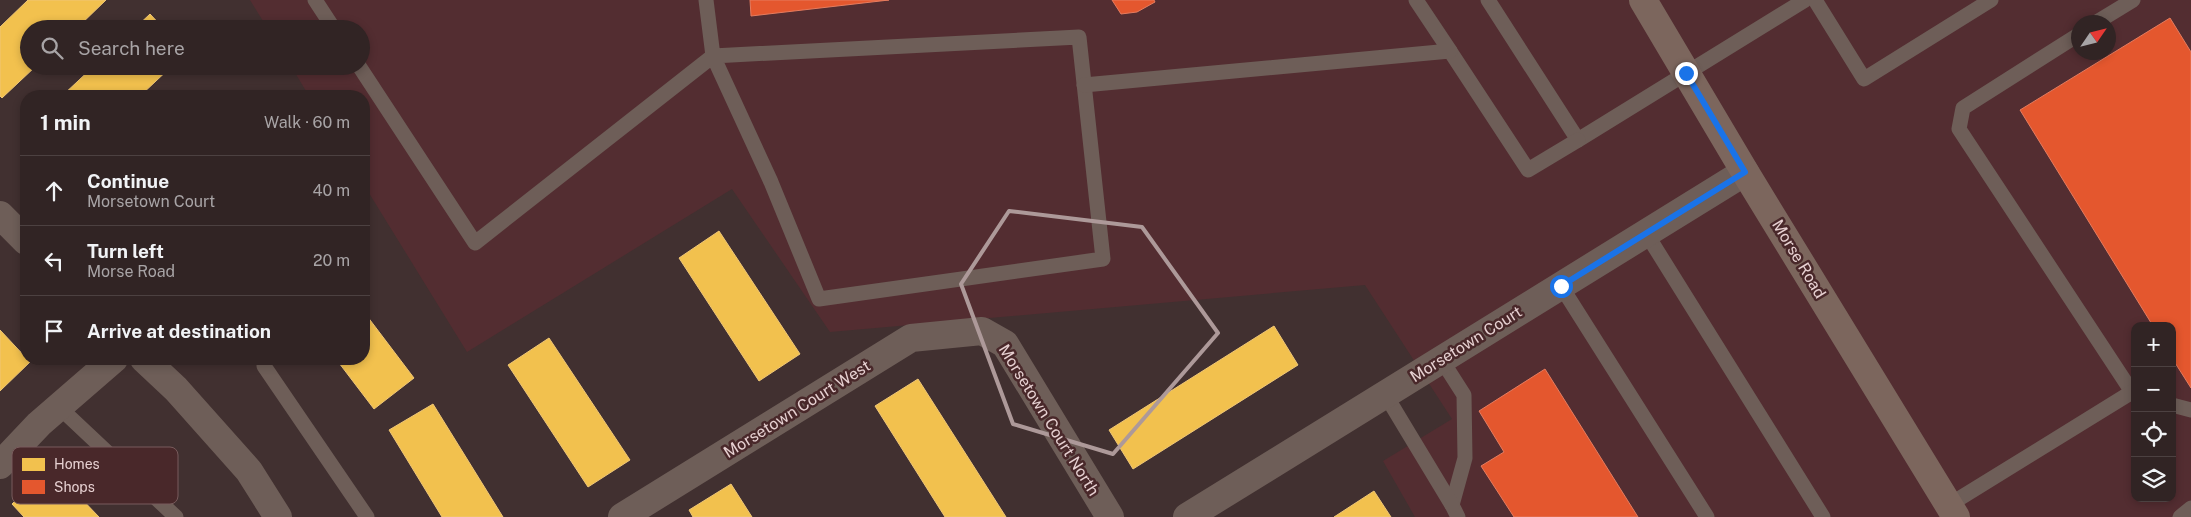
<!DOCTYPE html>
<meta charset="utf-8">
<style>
body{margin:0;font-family:"Public Sans",sans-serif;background:#3d3031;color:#f1f3f6}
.controls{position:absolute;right:15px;bottom:15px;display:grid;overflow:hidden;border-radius:10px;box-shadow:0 2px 8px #0003}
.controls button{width:45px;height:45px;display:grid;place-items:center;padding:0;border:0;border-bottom:1px solid #4c4141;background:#312424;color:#f1f3f6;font:25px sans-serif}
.compass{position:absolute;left:2071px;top:15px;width:45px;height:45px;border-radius:50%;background:#312424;box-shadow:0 2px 8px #0003;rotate:55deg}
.stop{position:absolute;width:15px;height:15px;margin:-11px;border:4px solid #1a73e8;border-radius:50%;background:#fff}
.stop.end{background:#1a73e8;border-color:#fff;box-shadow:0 1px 5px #0008}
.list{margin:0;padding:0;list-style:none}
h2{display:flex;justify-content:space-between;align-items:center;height:65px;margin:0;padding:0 20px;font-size:21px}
h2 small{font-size:16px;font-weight:400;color:#a8a4a6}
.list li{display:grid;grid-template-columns:32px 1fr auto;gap:15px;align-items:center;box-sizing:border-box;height:70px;padding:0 20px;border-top:1px solid #4c4141}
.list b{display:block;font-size:19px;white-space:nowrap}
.list p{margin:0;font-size:16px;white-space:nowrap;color:#a8a4a6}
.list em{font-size:16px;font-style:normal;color:#a8a4a6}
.icon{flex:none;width:28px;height:28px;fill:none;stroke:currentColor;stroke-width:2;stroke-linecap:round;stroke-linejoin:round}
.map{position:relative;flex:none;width:2191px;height:517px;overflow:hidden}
.search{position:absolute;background:#312424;box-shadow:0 2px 8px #0003;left:20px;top:20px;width:350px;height:55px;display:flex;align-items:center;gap:12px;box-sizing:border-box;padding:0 18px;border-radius:28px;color:#a8a4a6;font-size:19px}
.panel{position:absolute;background:#312424;box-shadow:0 2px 8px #0003;left:20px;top:90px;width:350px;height:275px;border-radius:20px}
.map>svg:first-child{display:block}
</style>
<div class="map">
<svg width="2191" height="517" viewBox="0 0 2191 517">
<rect width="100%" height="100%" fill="#413030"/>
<path fill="#532d31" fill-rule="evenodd" d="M250 0H2191V517H1415L1383 461 1452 419 1365 285 830 332 732 189 467 352 364 185V96H309L291 66H361V29H268ZM2078 22H2108V52H2078ZM2135 326H2172V498H2135Z"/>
<g fill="#f2c14e" stroke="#efc676">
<polygon points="28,0 106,0 76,29 29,29 29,66 36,66 2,98 0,96 0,27"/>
<polygon points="150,14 164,29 134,29"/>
<polygon points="94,66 172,66 140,96 62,96"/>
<polygon points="719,231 800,354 759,381 679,258"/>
<polygon points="364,312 414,378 374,409 336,359 364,359"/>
<polygon points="1274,326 1298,365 1133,469 1109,430"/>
<polygon points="0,330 30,362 0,391"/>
<polygon points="549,338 630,460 588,487 508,365"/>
<polygon points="918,379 1006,517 945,517 875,406"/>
<polygon points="433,404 503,517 442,517 389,430"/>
<polygon points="51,467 99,517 24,517 12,504"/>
<polygon points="731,484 752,517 693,517 689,510"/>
<polygon points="1374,491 1391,517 1334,517"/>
</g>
<g fill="#e4572e" stroke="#e57c5f">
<polygon points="750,0 889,0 751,16"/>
<polygon points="1112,0 1154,0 1155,2 1137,12 1121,14"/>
<polygon points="2170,18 2191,52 2191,388 2172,358 2172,326 2153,326 2020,110"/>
<polygon points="1545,369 1638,517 1514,517 1481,466 1504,452 1479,411"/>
</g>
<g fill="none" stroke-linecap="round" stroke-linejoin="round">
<g stroke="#6e5e58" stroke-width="15">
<polyline points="315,0 334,29"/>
<polyline points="1488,0 1578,140 1805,0"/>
<polyline points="1815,0 1864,79 1991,0"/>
<polyline points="2097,22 2133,0"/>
<polyline points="2078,35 1963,108 1959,129 2132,392 2135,393"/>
<polyline points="1450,51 1528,170 1578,140"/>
<polyline points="359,66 475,243 713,56 1079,37 1103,259 819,299 771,182 713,56 706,0"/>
<polyline points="1084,85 1450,51 1416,0"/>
<polyline points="1646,233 1823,517"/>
<polyline points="1561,286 1707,517"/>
<polyline points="1441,359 1464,395 1465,458 1452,505 1458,517"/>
<polyline points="264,366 367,517"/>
<polyline points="1385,394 1452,505"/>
<polyline points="2172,405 2191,410"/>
<polyline points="59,407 176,517"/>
<polyline points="1949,505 2132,392"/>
<polyline points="2180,517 2191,508"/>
</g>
<g stroke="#6e5e58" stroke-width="28">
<polyline points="0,215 26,241"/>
<polyline points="144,359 176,389 249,471 278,517"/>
<polyline points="0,465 39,424 114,359"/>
<polyline points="622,517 911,338 982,331 1005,344 1110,517"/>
<polyline points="1187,517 1745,172"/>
</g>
<polyline stroke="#7c665d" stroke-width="28" points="1643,0 1745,172 1956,517"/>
</g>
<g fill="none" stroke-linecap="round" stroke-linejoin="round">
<polyline stroke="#1a73e8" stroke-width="6" points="1561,286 1745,172 1686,73"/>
</g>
<path fill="none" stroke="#ad9999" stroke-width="4" stroke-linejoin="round" d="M1009 211 1142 227 1218 333 1113 454 1013 424 961 284Z"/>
<g text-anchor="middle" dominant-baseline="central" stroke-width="5" stroke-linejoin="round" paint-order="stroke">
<g font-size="16" fill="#e7d1d2" stroke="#49282a">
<text transform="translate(1799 259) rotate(59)">Morse Road</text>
<text transform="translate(1466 344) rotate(-32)">Morsetown Court</text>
<text transform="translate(797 409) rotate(-32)">Morsetown Court West</text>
<text transform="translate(1049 420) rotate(58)">Morsetown Court North</text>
</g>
</g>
<rect x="12" y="447" width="166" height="57" rx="8" fill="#49282a" stroke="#785b5c" stroke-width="1"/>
<rect x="22" y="458" width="23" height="13" fill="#f2c14e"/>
<rect x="22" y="480" width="23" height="14" fill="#e4572e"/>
<g font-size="14" fill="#e7d1d2">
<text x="54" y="469">Homes</text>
<text x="54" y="492">Shops</text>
</g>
</svg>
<div class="controls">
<button>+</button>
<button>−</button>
<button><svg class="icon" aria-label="locate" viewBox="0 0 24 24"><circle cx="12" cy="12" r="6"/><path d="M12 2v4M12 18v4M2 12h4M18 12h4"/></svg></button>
<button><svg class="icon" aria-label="layers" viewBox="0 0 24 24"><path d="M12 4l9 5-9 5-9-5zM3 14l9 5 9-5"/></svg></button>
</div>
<svg class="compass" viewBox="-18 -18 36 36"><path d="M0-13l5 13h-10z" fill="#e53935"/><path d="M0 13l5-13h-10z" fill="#a8a4a6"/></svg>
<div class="stop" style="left:1561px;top:286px"></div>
<div class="stop end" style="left:1686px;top:73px"></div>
<div class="search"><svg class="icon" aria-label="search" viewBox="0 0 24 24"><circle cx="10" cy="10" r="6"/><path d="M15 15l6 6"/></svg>Search here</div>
<section class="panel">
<h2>1 min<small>Walk · 60 m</small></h2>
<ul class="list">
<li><svg class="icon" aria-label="ahead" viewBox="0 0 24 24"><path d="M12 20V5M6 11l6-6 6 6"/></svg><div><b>Continue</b><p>Morsetown Court</p></div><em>40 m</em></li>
<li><svg class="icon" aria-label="left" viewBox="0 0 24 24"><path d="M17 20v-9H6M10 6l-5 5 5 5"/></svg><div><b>Turn left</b><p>Morse Road</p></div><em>20 m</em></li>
<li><svg class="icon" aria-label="arrive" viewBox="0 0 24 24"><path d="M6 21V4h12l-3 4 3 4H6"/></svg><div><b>Arrive at destination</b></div></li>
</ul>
</section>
</div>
